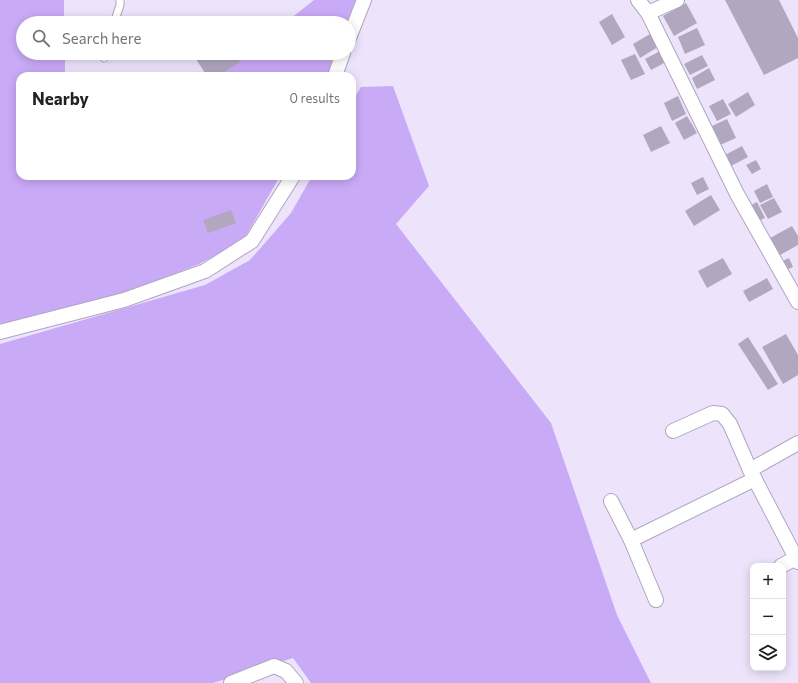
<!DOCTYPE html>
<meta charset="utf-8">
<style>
body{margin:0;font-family:Commissioner,sans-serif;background:#f6f6f6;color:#202124}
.controls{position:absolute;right:12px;bottom:12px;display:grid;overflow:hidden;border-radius:8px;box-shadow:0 2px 10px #0003}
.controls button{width:36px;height:36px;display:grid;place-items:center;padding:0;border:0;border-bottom:1px solid #e0e0e0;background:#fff;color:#202124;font:20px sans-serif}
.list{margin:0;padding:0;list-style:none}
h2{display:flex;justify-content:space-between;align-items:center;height:52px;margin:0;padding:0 16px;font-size:17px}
h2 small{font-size:13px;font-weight:400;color:#757577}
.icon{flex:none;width:22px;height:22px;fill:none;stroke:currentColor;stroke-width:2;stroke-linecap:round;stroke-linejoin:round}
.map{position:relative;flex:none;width:798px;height:683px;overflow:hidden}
.search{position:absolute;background:#fff;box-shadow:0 2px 10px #0003;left:16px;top:16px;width:340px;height:44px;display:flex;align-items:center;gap:10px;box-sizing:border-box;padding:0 14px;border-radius:22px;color:#757577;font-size:15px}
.panel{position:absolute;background:#fff;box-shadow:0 2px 10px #0003;left:16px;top:72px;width:340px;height:108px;border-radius:12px}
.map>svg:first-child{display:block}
</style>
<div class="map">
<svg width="798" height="683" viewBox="0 0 798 683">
<rect width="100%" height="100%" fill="#ede4fc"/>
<g fill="#c9aaf7">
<polygon points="0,0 64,0 64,23 23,23 23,53 65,53 65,76 20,76 20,176 280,176 243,241 199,264 121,295 0,324"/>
<polygon points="314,0 356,0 348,23 285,23"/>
<polygon points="246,53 336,53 328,76 210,76"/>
<polygon points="393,86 429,186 396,224 551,423 617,615 651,683 311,683 293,658 213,683 0,683 0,344 205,285 250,260 291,213 312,176 352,176 352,102 361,87"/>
</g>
<g fill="#b1a8c0">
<polygon points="725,0 779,0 798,38 798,58 764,75"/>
<polygon points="686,3 697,23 674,36 663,16"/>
<polygon points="612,14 625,37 612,45 599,22"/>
<polygon points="697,28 705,45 685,54 678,37"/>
<polygon points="650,34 658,47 640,58 633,44"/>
<polygon points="660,51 666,62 651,70 645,59"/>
<polygon points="192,53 234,53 240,62 218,76 207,76"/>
<polygon points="635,54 645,74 631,80 621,60"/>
<polygon points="702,55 708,66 690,75 684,64"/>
<polygon points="709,68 715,80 697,89 692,78"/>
<polygon points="748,92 755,105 736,117 728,104"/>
<polygon points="678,96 686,114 672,121 664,103"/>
<polygon points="723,99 731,114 717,121 709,106"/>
<polygon points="687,116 697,133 684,140 675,123"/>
<polygon points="727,119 736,138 720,145 712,126"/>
<polygon points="661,126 670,143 651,152 643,135"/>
<polygon points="742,146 748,157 731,166 725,155"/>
<polygon points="756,160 761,169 752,174 746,165"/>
<polygon points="703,177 709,189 697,195 691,183"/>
<polygon points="767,184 773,197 760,203 754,191"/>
<polygon points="711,195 720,210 694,226 685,211"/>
<polygon points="774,198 782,212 768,219 760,205"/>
<polygon points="757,202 765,218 758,221 751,205"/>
<polygon points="231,210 236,223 208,233 203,220"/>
<polygon points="792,226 798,236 798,245 780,255 770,238"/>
<polygon points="723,258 732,274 707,288 698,271"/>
<polygon points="789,258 793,267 784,271 780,262"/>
<polygon points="767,278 773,289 749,302 743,291"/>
<polygon points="786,334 798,355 798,375 783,384 762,347"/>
<polygon points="748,337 778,384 768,390 738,344"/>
</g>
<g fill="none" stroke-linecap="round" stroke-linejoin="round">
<g stroke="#afa6be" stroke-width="9">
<g id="lane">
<polyline points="114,23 120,5 120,0"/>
<polyline points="104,58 105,53"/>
</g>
</g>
<g stroke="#afa6be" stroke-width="16">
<g id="street">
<polyline points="638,0 648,13 737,194 798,302"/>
<polyline points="648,13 677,0"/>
<polyline points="349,38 364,0"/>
<polyline points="335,76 343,53"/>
<polyline points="0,332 124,300 205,271 252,241 293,176"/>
<polyline points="673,431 713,413 722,414 730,424 750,470 798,562"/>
<polyline points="750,470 798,443"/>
<polyline points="611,501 631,540 656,600"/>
<polyline points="631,540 755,479"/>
<polyline points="781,566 798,557"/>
<polyline points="231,683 274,666 286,671 296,683"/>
</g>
</g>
<use href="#lane" stroke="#fff" stroke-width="7"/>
<use href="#street" stroke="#fff" stroke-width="14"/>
</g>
</svg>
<div class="controls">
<button>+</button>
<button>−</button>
<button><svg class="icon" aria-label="layers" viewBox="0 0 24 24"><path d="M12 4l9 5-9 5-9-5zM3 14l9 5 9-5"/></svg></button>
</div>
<div class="search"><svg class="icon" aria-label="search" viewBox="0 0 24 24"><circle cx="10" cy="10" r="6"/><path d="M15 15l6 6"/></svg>Search here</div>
<section class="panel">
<h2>Nearby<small>0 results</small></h2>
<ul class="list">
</ul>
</section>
</div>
